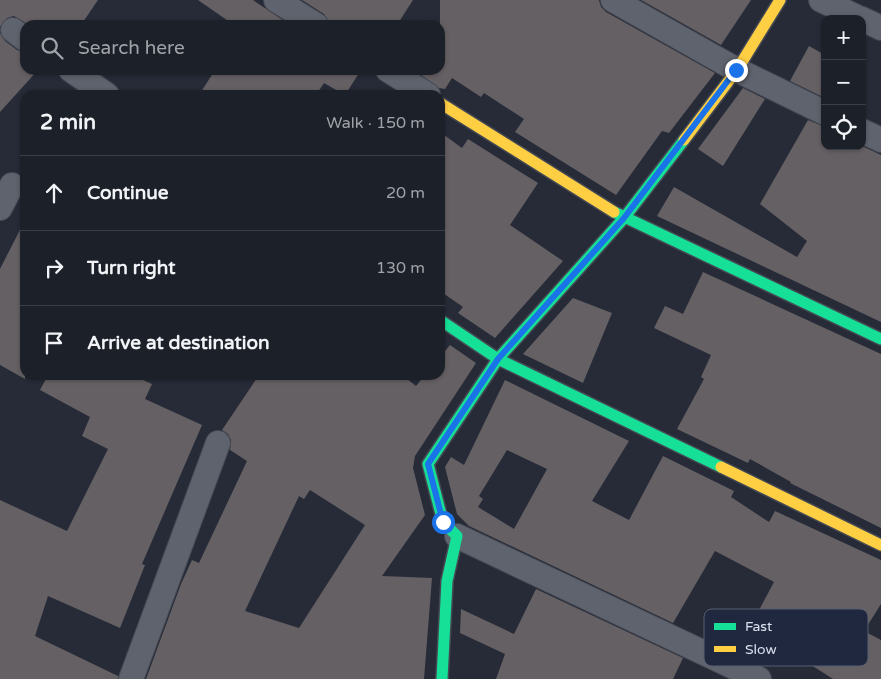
<!DOCTYPE html>
<meta charset="utf-8">
<style>
body{margin:0;font-family:"Varela Round",sans-serif;background:#252831;color:#f1f3f6}
.controls{position:absolute;right:15px;top:15px;display:grid;overflow:hidden;border-radius:10px;box-shadow:0 1px 4px #0004}
.controls button{width:45px;height:45px;display:grid;place-items:center;padding:0;border:0;border-bottom:1px solid #3a3e46;background:#1c2029;color:#f1f3f6;font:25px sans-serif}
.stop{position:absolute;width:15px;height:15px;margin:-11px;border:4px solid #1a73e8;border-radius:50%;background:#fff}
.stop.end{background:#1a73e8;border-color:#fff;box-shadow:0 1px 5px #0008}
.list{margin:0;padding:0;list-style:none}
h2{display:flex;justify-content:space-between;align-items:center;height:65px;margin:0;padding:0 20px;font-size:21px}
h2 small{font-size:16px;font-weight:400;color:#a0a3a8}
.list li{display:grid;grid-template-columns:32px 1fr auto;gap:15px;align-items:center;box-sizing:border-box;height:75px;padding:0 20px;border-top:1px solid #3a3e46}
.list b{display:block;font-size:19px;white-space:nowrap}
.list em{font-size:16px;font-style:normal;color:#a0a3a8}
.icon{flex:none;width:28px;height:28px;fill:none;stroke:currentColor;stroke-width:2;stroke-linecap:round;stroke-linejoin:round}
.map{position:relative;flex:none;width:881px;height:679px;overflow:hidden}
.search{position:absolute;background:#1c2029;box-shadow:0 1px 4px #0004;left:20px;top:20px;width:425px;height:55px;display:flex;align-items:center;gap:12px;box-sizing:border-box;padding:0 18px;border-radius:15px;color:#a0a3a8;font-size:19px}
.panel{position:absolute;background:#1c2029;box-shadow:0 1px 4px #0004;left:20px;top:90px;width:425px;height:290px;border-radius:15px}
.map>svg:first-child{display:block}
</style>
<div class="map">
<svg width="881" height="679" viewBox="0 0 881 679">
<rect width="100%" height="100%" fill="#262b37"/>
<g fill="#656064" fill-rule="evenodd">
<polygon points="0,0 98,0 81,25 29,25 14,16 7,18 0,27"/>
<polygon points="198,0 253,0 290,25 234,25"/>
<polygon points="302,0 413,0 397,25 330,25 324,14"/>
<polygon points="440,0 599,0 601,7 606,12 715,73 669,133 662,131 616,195 515,132 524,119 484,93 481,97 452,78 445,89 439,88 414,70 440,70"/>
<polygon points="641,0 751,0 721,45"/>
<polygon points="0,33 5,41 17,50 25,52 25,70 38,70 0,112"/>
<polygon points="809,46 825,55 825,98 790,81"/>
<polygon points="215,70 361,70 345,95 324,83 316,95 199,95"/>
<polygon points="743,88 765,99 723,166 698,149 695,153"/>
<polygon points="808,120 825,127 825,146 862,146 881,155 881,322 657,216 674,187 797,257 807,241 760,204"/>
<polygon points="440,132 462,148 468,139 538,183 510,225 563,261 495,338 458,313 463,307 440,291"/>
<polygon points="25,220 25,379 0,365 0,269"/>
<polygon points="703,272 881,354 881,528 790,483 791,482 750,459 748,463 677,429 704,379 701,377 711,355 654,328 665,306 683,314"/>
<polygon points="573,298 612,313 583,383 523,354"/>
<path d="M450 345 476 363 415 456 413 468 425 515 382 576 432 578 424 679H146L181 584 192 560 199 563 247 461 230 450 231 440 228 434 222 430 259 375H402L416 386 425 375H440V357ZM310 490 365 525 299 628 245 611 299 496 304 499Z"/>
<polygon points="48,375 132,375 152,384 145,399 202,425 142,564 145,565 120,628 48,596 35,636 118,676 118,679 0,679 0,500 67,531 108,449 82,436 90,417 40,390"/>
<path d="M505 380 629 441 592 501 629 520 663 456 734 491 731 497 769 522 775 511 881 560V604L864 631 881 640V679H833L769 638 756 663 736 653 774 582 715 551 673 623 469 526 457 514 445 467 451 457 464 465ZM507 450 547 469 514 529 478 507 483 499 479 496Z"/>
<polygon points="536,589 683,658 673,679 496,679 505,654 460,633 461,609 514,634"/>
</g>
<g fill="none" stroke-linecap="round" stroke-linejoin="round">
<g stroke="#454954" stroke-width="26">
<g id="street">
<polyline points="276,0 316,25"/>
<polyline points="613,0 737,70 825,113"/>
<polyline points="821,0 861,19"/>
<polyline points="862,19 881,28"/>
<polyline points="13,30 25,39"/>
<polyline points="71,70 107,95"/>
<polyline points="388,70 428,95"/>
<polyline points="862,131 881,140"/>
<polyline points="0,208 12,185"/>
<polyline points="457,536 759,679"/>
<polyline points="131,679 218,443"/>
</g>
</g>
<g stroke="#454954" stroke-width="14">
<g id="fast">
<polyline points="614,212 881,339"/>
<polyline points="440,320 498,359 721,467"/>
<polyline points="442,679 447,581 457,536 443,522 428,464 498,359 624,218 684,140"/>
</g>
</g>
<g stroke="#454954" stroke-width="14">
<g id="slow">
<polyline points="440,103 614,212"/>
<polyline points="684,140 737,70 780,0"/>
<polyline points="721,467 881,545"/>
</g>
</g>
<use href="#street" stroke="#5f636d" stroke-width="24"/>
<use href="#fast" stroke="#16e098" stroke-width="11"/>
<use href="#slow" stroke="#ffcf43" stroke-width="11"/>
</g>
<g fill="none" stroke-linecap="round" stroke-linejoin="round">
<polyline stroke="#1a73e8" stroke-width="6" points="443,522 428,464 498,359 624,218 736,70"/>
</g>
<rect x="704" y="609" width="164" height="57" rx="8" fill="#1f283e" stroke="#575f73" stroke-width="1"/>
<rect x="714" y="623" width="22" height="7" fill="#16e098"/>
<rect x="714" y="646" width="22" height="6" fill="#ffcf43"/>
<g font-size="14" fill="#dae0ef">
<text x="745" y="631">Fast</text>
<text x="745" y="654">Slow</text>
</g>
</svg>
<div class="controls">
<button>+</button>
<button>−</button>
<button><svg class="icon" aria-label="locate" viewBox="0 0 24 24"><circle cx="12" cy="12" r="6"/><path d="M12 2v4M12 18v4M2 12h4M18 12h4"/></svg></button>
</div>
<div class="stop" style="left:443px;top:522px"></div>
<div class="stop end" style="left:736px;top:70px"></div>
<div class="search"><svg class="icon" aria-label="search" viewBox="0 0 24 24"><circle cx="10" cy="10" r="6"/><path d="M15 15l6 6"/></svg>Search here</div>
<section class="panel">
<h2>2 min<small>Walk · 150 m</small></h2>
<ul class="list">
<li><svg class="icon" aria-label="ahead" viewBox="0 0 24 24"><path d="M12 20V5M6 11l6-6 6 6"/></svg><div><b>Continue</b></div><em>20 m</em></li>
<li><svg class="icon" aria-label="right" viewBox="0 0 24 24"><path d="M7 20v-9h11M14 6l5 5-5 5"/></svg><div><b>Turn right</b></div><em>130 m</em></li>
<li><svg class="icon" aria-label="arrive" viewBox="0 0 24 24"><path d="M6 21V4h12l-3 4 3 4H6"/></svg><div><b>Arrive at destination</b></div></li>
</ul>
</section>
</div>
